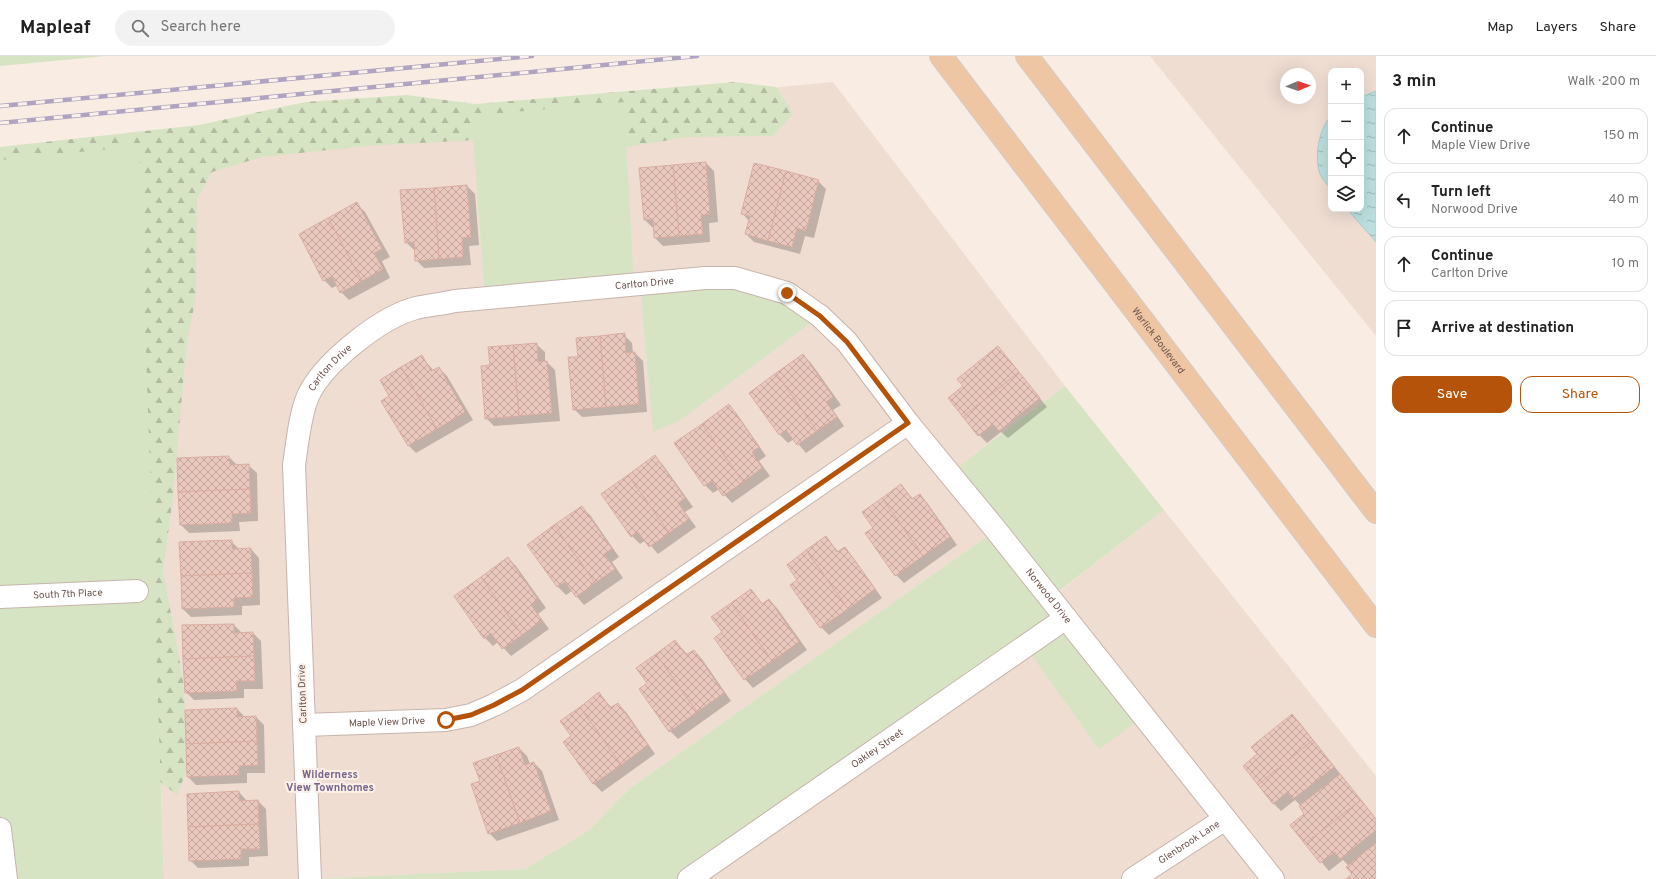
<!DOCTYPE html>
<meta charset="utf-8">
<style>
body{margin:0;font-family:Overpass,sans-serif;background:#f2f2f2;color:#222}
.controls{position:absolute;right:12px;top:12px;display:grid;overflow:hidden;border-radius:8px;box-shadow:0 4px 16px #0002}
.controls button{width:36px;height:36px;display:grid;place-items:center;padding:0;border:0;border-bottom:1px solid #e0e0e0;background:#fff;color:#222;font:20px sans-serif}
.compass{position:absolute;left:1280px;top:12px;width:36px;height:36px;border-radius:50%;background:#fff;box-shadow:0 4px 16px #0002;rotate:88deg}
.stop{position:absolute;width:12px;height:12px;margin:-9px;border:3px solid #b45309;border-radius:50%;background:#fff}
.stop.end{background:#b45309;border-color:#fff;box-shadow:0 1px 4px #0008}
.list{margin:0;padding:0;list-style:none}
h2{display:flex;justify-content:space-between;align-items:center;height:52px;margin:0;padding:0 16px;font-size:17px}
h2 small{font-size:13px;font-weight:400;color:#767676}
.list li{display:grid;grid-template-columns:26px 1fr auto;gap:12px;align-items:center;box-sizing:border-box;height:56px;margin:0 8px 8px;padding:0 8px;border:1px solid #e0e0e0;border-radius:12px}
.list b{display:block;font-size:15px;white-space:nowrap}
.list p{margin:0;font-size:13px;white-space:nowrap;color:#767676}
.list em{font-size:13px;font-style:normal;color:#767676}
.actions{display:flex;gap:8px;padding:12px 16px}
.actions a{flex:1;padding:9px 0;border:1px solid #b45309;border-radius:12px;text-align:center;font-size:14px;color:#b45309}
.actions .main{background:#b45309;color:#fff}
.icon{flex:none;width:22px;height:22px;fill:none;stroke:currentColor;stroke-width:2;stroke-linecap:round;stroke-linejoin:round}
.map{position:relative;flex:none;width:1376px;height:823px;overflow:hidden}
header{display:flex;align-items:center;gap:24px;box-sizing:border-box;height:56px;padding:0 20px;background:#fff;border-bottom:1px solid #e0e0e0}
header strong{font-size:19px}
nav{display:flex;gap:22px;margin-inline-start:auto;font-size:14px}
.search{width:280px;height:36px;background:#f2f2f2;display:flex;align-items:center;gap:10px;box-sizing:border-box;padding:0 14px;border-radius:22px;color:#767676;font-size:15px}
main{display:flex}
aside{flex:1;background:#fff}
.map>svg:first-child{display:block}
</style>
<header>
<strong>Mapleaf</strong>
<div class="search"><svg class="icon" aria-label="search" viewBox="0 0 24 24"><circle cx="10" cy="10" r="6"/><path d="M15 15l6 6"/></svg>Search here</div>
<nav><a>Map</a><a>Layers</a><a>Share</a></nav>
</header>
<main>
<div class="map">
<svg width="1376" height="823" viewBox="0 0 1376 823">
<defs>
<pattern id="forest-firs" width="22" height="20" patternUnits="userSpaceOnUse"><rect width="22" height="20" fill="#d6e4c3"/><path d="M5 1l3.5 6h-7zM16 11l3.5 6h-7z" fill="#b2bba1"/></pattern>
<pattern id="water-ripples" width="26" height="14" patternUnits="userSpaceOnUse"><rect width="26" height="14" fill="#badfde"/><path d="M2 4q2-2 4 0t4 0M15 11q2-2 4 0t4 0" fill="none" stroke="#9bb7b6"/></pattern>
<pattern id="building-cross-hatch" width="8" height="8" patternUnits="userSpaceOnUse"><rect width="8" height="8" fill="#eac8be"/><path d="M0 0l8 8M0 8l8-8" fill="none" stroke="#c2a59d"/></pattern>
</defs>
<rect width="100%" height="100%" fill="#f9ece3"/>
<g fill="#efddd2" fill-rule="evenodd">
<path d="M1150 0H1376V280ZM1331 15H1361V153H1331ZM1286 18H1310V42H1286Z"/>
<path d="M833 26 1065 330 950 417 996 474 629 733 589 774 525 813 310 823H164L139 90 471 60 485 242 624 46ZM820 260 681 364 653 375Z"/>
<polygon points="1164,454 1376,720 1376,823 689,823"/>
</g>
<polygon fill="url(#forest-firs)" points="735,26 776,31 793,58 773,80 689,81 608,94 546,80 367,90 262,101 212,116 197,143 196,242 187,283 173,441 163,515 183,623 189,709 177,739 150,718 0,425 0,91 199,69 305,46 407,39 475,48"/>
<g fill="#d6e4c3">
<polygon points="0,0 106,0 0,10"/>
<polygon points="624,46 634,229 485,243 471,60"/>
<polygon points="139,90 164,823 0,823 0,104"/>
<polygon points="735,222 820,260 681,364 653,376 640,228"/>
<polygon points="1065,330 1164,454 1050,542 1144,661 1099,693 1025,590 689,823 310,823 525,813 589,774 629,733 996,474 950,417"/>
</g>
<g fill="url(#water-ripples)" stroke="#a2cfcf">
<polygon points="1376,35 1376,186 1347,153 1361,153 1361,41"/>
<path d="M1331 60V133C1328 129 1322 123 1320 118 1314 100 1319 73 1331 60Z"/>
</g>
<g fill="#0003">
<polygon points="706,107 714,115 718,166 709,167 710,186 663,190 655,182 655,172 653,172 645,164"/>
<polygon points="818,125 826,133 814,182 805,180 800,198 754,186 746,178 749,165 742,157"/>
<polygon points="467,130 475,138 479,189 469,190 471,209 424,212 416,204 415,194 414,194 406,186"/>
<polygon points="357,148 365,156 390,201 382,205 390,222 349,244 341,236 338,229 332,232 324,224"/>
<polygon points="624,279 632,287 633,297 635,297 643,305 647,356 582,361 574,353 579,302"/>
<polygon points="536,288 545,296 545,306 547,306 555,314 560,365 494,370 486,362 491,310"/>
<polygon points="998,291 1047,351 1008,382 1001,376 987,387 979,379 964,330"/>
<polygon points="803,299 811,307 841,349 833,354 844,370 806,397 794,383 788,387 780,379 750,337"/>
<polygon points="421,300 434,315 439,312 447,320 473,364 416,397 408,389 391,340"/>
<polygon points="729,350 737,358 766,400 759,405 770,420 732,447 719,433 713,437 705,429"/>
<polygon points="229,401 237,409 248,409 257,417 258,465 239,466 240,475 189,477 181,469"/>
<polygon points="655,401 663,409 693,451 685,456 696,471 658,498 646,484 640,488 632,480"/>
<polygon points="901,429 914,444 920,439 928,448 957,489 904,527 896,519 874,472"/>
<polygon points="581,451 590,459 619,501 612,506 623,522 584,549 572,535 566,539 558,531 528,489"/>
<polygon points="826,482 839,496 844,492 852,500 882,542 829,579 821,571 791,530 799,524"/>
<polygon points="231,485 239,493 251,493 259,502 260,549 242,550 242,559 191,561 183,553 180,487"/>
<polygon points="508,502 516,510 546,552 538,558 549,573 511,600 498,586 493,590 485,582"/>
<polygon points="751,534 763,548 769,544 777,552 807,594 753,632 745,623 716,582 723,576"/>
<polygon points="234,569 242,577 253,577 261,585 263,633 244,633 244,642 194,644 186,636"/>
<polygon points="675,585 688,599 694,595 702,603 731,645 678,683 670,675 648,627"/>
<polygon points="599,638 612,652 618,648 626,656 655,698 602,736 594,728 564,686 572,680"/>
<polygon points="237,653 245,661 256,661 264,669 265,717 247,717 247,727 196,729 188,721"/>
<polygon points="1292,659 1300,667 1376,763 1376,823 1348,823 1353,819 1349,810 1343,804 1329,815 1291,770 1306,758 1301,750 1295,744 1281,755 1273,747 1259,698"/>
<polygon points="519,692 527,700 530,708 534,707 542,715 559,764 497,785 489,777 481,726"/>
<polygon points="239,736 247,745 258,745 266,753 268,800 249,801 249,810 198,812 190,804"/>
</g>
<g fill="url(#building-cross-hatch)" stroke="#dbada0">
<polygon points="706,106 710,158 701,159 703,178 679,180 673,109"/>
<polygon points="754,107 786,115 768,185 745,178 750,160 741,158"/>
<polygon points="673,109 679,180 654,182 653,163 644,164 639,112"/>
<polygon points="786,115 819,124 806,175 797,172 792,191 768,185"/>
<polygon points="467,129 471,181 462,182 463,201 439,203 434,132"/>
<polygon points="434,132 439,203 415,205 414,186 405,187 400,134"/>
<polygon points="357,146 382,193 374,197 383,213 362,225 328,162"/>
<polygon points="328,162 362,225 340,237 332,220 323,225 299,178"/>
<polygon points="625,277 626,297 635,296 639,348 606,351 600,280"/>
<polygon points="600,280 606,351 573,354 568,301 578,301 576,282"/>
<polygon points="537,287 538,306 547,305 552,357 519,360 513,289"/>
<polygon points="513,289 519,360 485,363 481,310 490,309 488,291"/>
<polygon points="998,290 1019,316 963,361 948,342 963,330 957,323"/>
<polygon points="803,298 833,341 826,346 837,361 817,375 776,317"/>
<polygon points="422,299 431,315 439,311 465,356 437,373 401,311"/>
<polygon points="401,311 437,373 408,390 381,345 389,340 380,324"/>
<polygon points="1019,316 1040,342 999,375 993,368 978,380 963,361"/>
<polygon points="776,317 817,375 797,389 786,374 779,379 749,337"/>
<polygon points="729,348 759,391 752,396 762,412 743,426 702,368"/>
<polygon points="702,368 743,426 723,440 712,425 704,430 674,387"/>
<polygon points="655,399 685,442 678,447 689,463 669,477 628,419"/>
<polygon points="229,400 230,409 249,408 250,433 178,436 177,402"/>
<polygon points="628,419 669,477 649,491 638,476 631,481 601,438"/>
<polygon points="901,428 912,443 920,438 950,481 923,500 882,442"/>
<polygon points="250,433 251,457 232,458 232,467 180,469 178,436"/>
<polygon points="882,442 923,500 895,520 865,477 873,472 862,456"/>
<polygon points="582,450 612,493 604,498 615,513 595,527 554,469"/>
<polygon points="554,469 595,527 576,541 565,526 557,531 527,489"/>
<polygon points="826,480 837,496 845,491 875,533 848,553 806,494"/>
<polygon points="232,484 232,493 251,492 252,517 181,520 179,486"/>
<polygon points="806,494 848,553 820,572 790,529 797,524 787,509"/>
<polygon points="508,501 538,544 531,549 542,564 522,579 481,521"/>
<polygon points="252,517 253,541 234,542 234,551 182,553 181,520"/>
<polygon points="481,521 522,579 502,593 491,577 484,583 454,540"/>
<polygon points="751,533 762,548 769,543 799,586 772,605 731,547"/>
<polygon points="731,547 772,605 744,624 714,582 722,576 711,561"/>
<polygon points="234,568 234,577 253,576 254,600 183,603 182,569"/>
<polygon points="675,584 686,599 694,594 724,637 697,656 656,598"/>
<polygon points="656,598 697,656 669,676 639,633 647,627 636,612"/>
<polygon points="254,600 255,625 236,625 237,635 185,637 183,603"/>
<polygon points="599,636 610,652 618,647 648,689 621,709 580,651"/>
<polygon points="580,651 621,709 593,728 563,686 571,680 560,665"/>
<polygon points="237,652 237,661 256,660 257,685 186,688 185,654"/>
<polygon points="1292,658 1313,684 1258,729 1243,710 1257,698 1251,691"/>
<polygon points="1313,684 1334,711 1293,743 1287,736 1273,748 1258,729"/>
<polygon points="257,685 258,709 239,710 239,719 187,721 186,688"/>
<polygon points="519,691 525,709 534,706 551,755 520,767 496,699"/>
<polygon points="496,699 520,767 488,778 471,728 480,725 473,707"/>
<polygon points="1340,718 1361,744 1305,788 1290,769 1304,758 1299,750"/>
<polygon points="239,735 239,745 258,744 259,768 188,771 187,738"/>
<polygon points="1361,744 1376,763 1376,774 1340,803 1335,796 1320,807 1305,788"/>
<polygon points="259,768 260,793 241,793 241,803 189,805 188,771"/>
<polygon points="1376,787 1376,823 1346,823 1352,818 1346,811"/>
</g>
<g fill="none" stroke-linecap="round" stroke-linejoin="round">
<g stroke="#c7b3ab" stroke-width="24">
<g id="minor">
<path id="s1" d="M0 541 137 535"/>
<path id="s2" d="M304 669 446 664 471 659 494 649 522 634 908 367"/>
<polyline points="0,773 6,823"/>
<path id="s3" d="M310 823 294 409C297 389 300 358 308 340 323 307 381 261 416 252 429 249 442 248 455 245L705 222H735L787 237 820 260 847 286 908 367 996 474 1273 823"/>
<path id="s4" d="M689 823 1066 562"/>
<path id="s5" d="M1133 823 1225 763"/>
</g>
</g>
<g stroke="#d3cbc9" stroke-width="24">
<g id="major">
<path id="s6" d="M941 0 1376 570"/>
<polyline points="1027,0 1376,456"/>
</g>
</g>
<use href="#minor" stroke="#fff" stroke-width="22"/>
<use href="#major" stroke="#efc6a3" stroke-width="22"/>
<g stroke="#aea3c0" stroke-width="4.5">
<g id="rail">
<polyline points="0,50 532,0"/>
<polyline points="0,67 697,0"/>
</g>
</g>
<use href="#rail" stroke="#fcf1e8" stroke-width="3" stroke-dasharray="9" stroke-linecap="butt"/>
</g>
<g fill="none" stroke-linecap="round" stroke-linejoin="round">
<polyline stroke="#b45309" stroke-width="5" points="446,664 471,659 494,649 522,634 908,367 847,286 820,260 787,237"/>
</g>
<g text-anchor="middle" dominant-baseline="central" stroke-width="4" stroke-linejoin="round" paint-order="stroke">
<g font-size="10" fill="#6d534c" stroke="#fcf1e8">
<text stroke="none"><textPath href="#s3" startOffset="857">Carlton Drive</textPath></text>
<text stroke="none"><textPath href="#s6" startOffset="358">Warlick Boulevard</textPath></text>
<text stroke="none"><textPath href="#s3" startOffset="521">Carlton Drive</textPath></text>
<text stroke="none"><textPath href="#s1" startOffset="68">South 7th Place</textPath></text>
<text stroke="none"><textPath href="#s3" startOffset="1404">Norwood Drive</textPath></text>
<text transform="translate(303 638) rotate(-92)">Carlton Drive</text>
<text stroke="none"><textPath href="#s2" startOffset="83">Maple View Drive</textPath></text>
<text stroke="none"><textPath href="#s4" startOffset="229">Oakley Street</textPath></text>
<text stroke="none"><textPath href="#s5" startOffset="67">Glenbrook Lane</textPath></text>
</g>
<g font-size="11" font-weight="bold" fill="#77658a" stroke="#fcf1e8">
<text x="330" y="719">Wilderness<tspan x="330" dy="13">View Townhomes</tspan></text>
</g>
</g>
</svg>
<div class="controls">
<button>+</button>
<button>−</button>
<button><svg class="icon" aria-label="locate" viewBox="0 0 24 24"><circle cx="12" cy="12" r="6"/><path d="M12 2v4M12 18v4M2 12h4M18 12h4"/></svg></button>
<button><svg class="icon" aria-label="layers" viewBox="0 0 24 24"><path d="M12 4l9 5-9 5-9-5zM3 14l9 5 9-5"/></svg></button>
</div>
<svg class="compass" viewBox="-18 -18 36 36"><path d="M0-13l5 13h-10z" fill="#e53935"/><path d="M0 13l5-13h-10z" fill="#767676"/></svg>
<div class="stop" style="left:446px;top:664px"></div>
<div class="stop end" style="left:787px;top:237px"></div>
</div>
<aside>
<h2>3 min<small>Walk · 200 m</small></h2>
<ul class="list">
<li><svg class="icon" aria-label="ahead" viewBox="0 0 24 24"><path d="M12 20V5M6 11l6-6 6 6"/></svg><div><b>Continue</b><p>Maple View Drive</p></div><em>150 m</em></li>
<li><svg class="icon" aria-label="left" viewBox="0 0 24 24"><path d="M17 20v-9H6M10 6l-5 5 5 5"/></svg><div><b>Turn left</b><p>Norwood Drive</p></div><em>40 m</em></li>
<li><svg class="icon" aria-label="ahead" viewBox="0 0 24 24"><path d="M12 20V5M6 11l6-6 6 6"/></svg><div><b>Continue</b><p>Carlton Drive</p></div><em>10 m</em></li>
<li><svg class="icon" aria-label="arrive" viewBox="0 0 24 24"><path d="M6 21V4h12l-3 4 3 4H6"/></svg><div><b>Arrive at destination</b></div></li>
</ul>
<div class="actions"><a class="main">Save</a><a>Share</a></div>
</aside>
</main>
